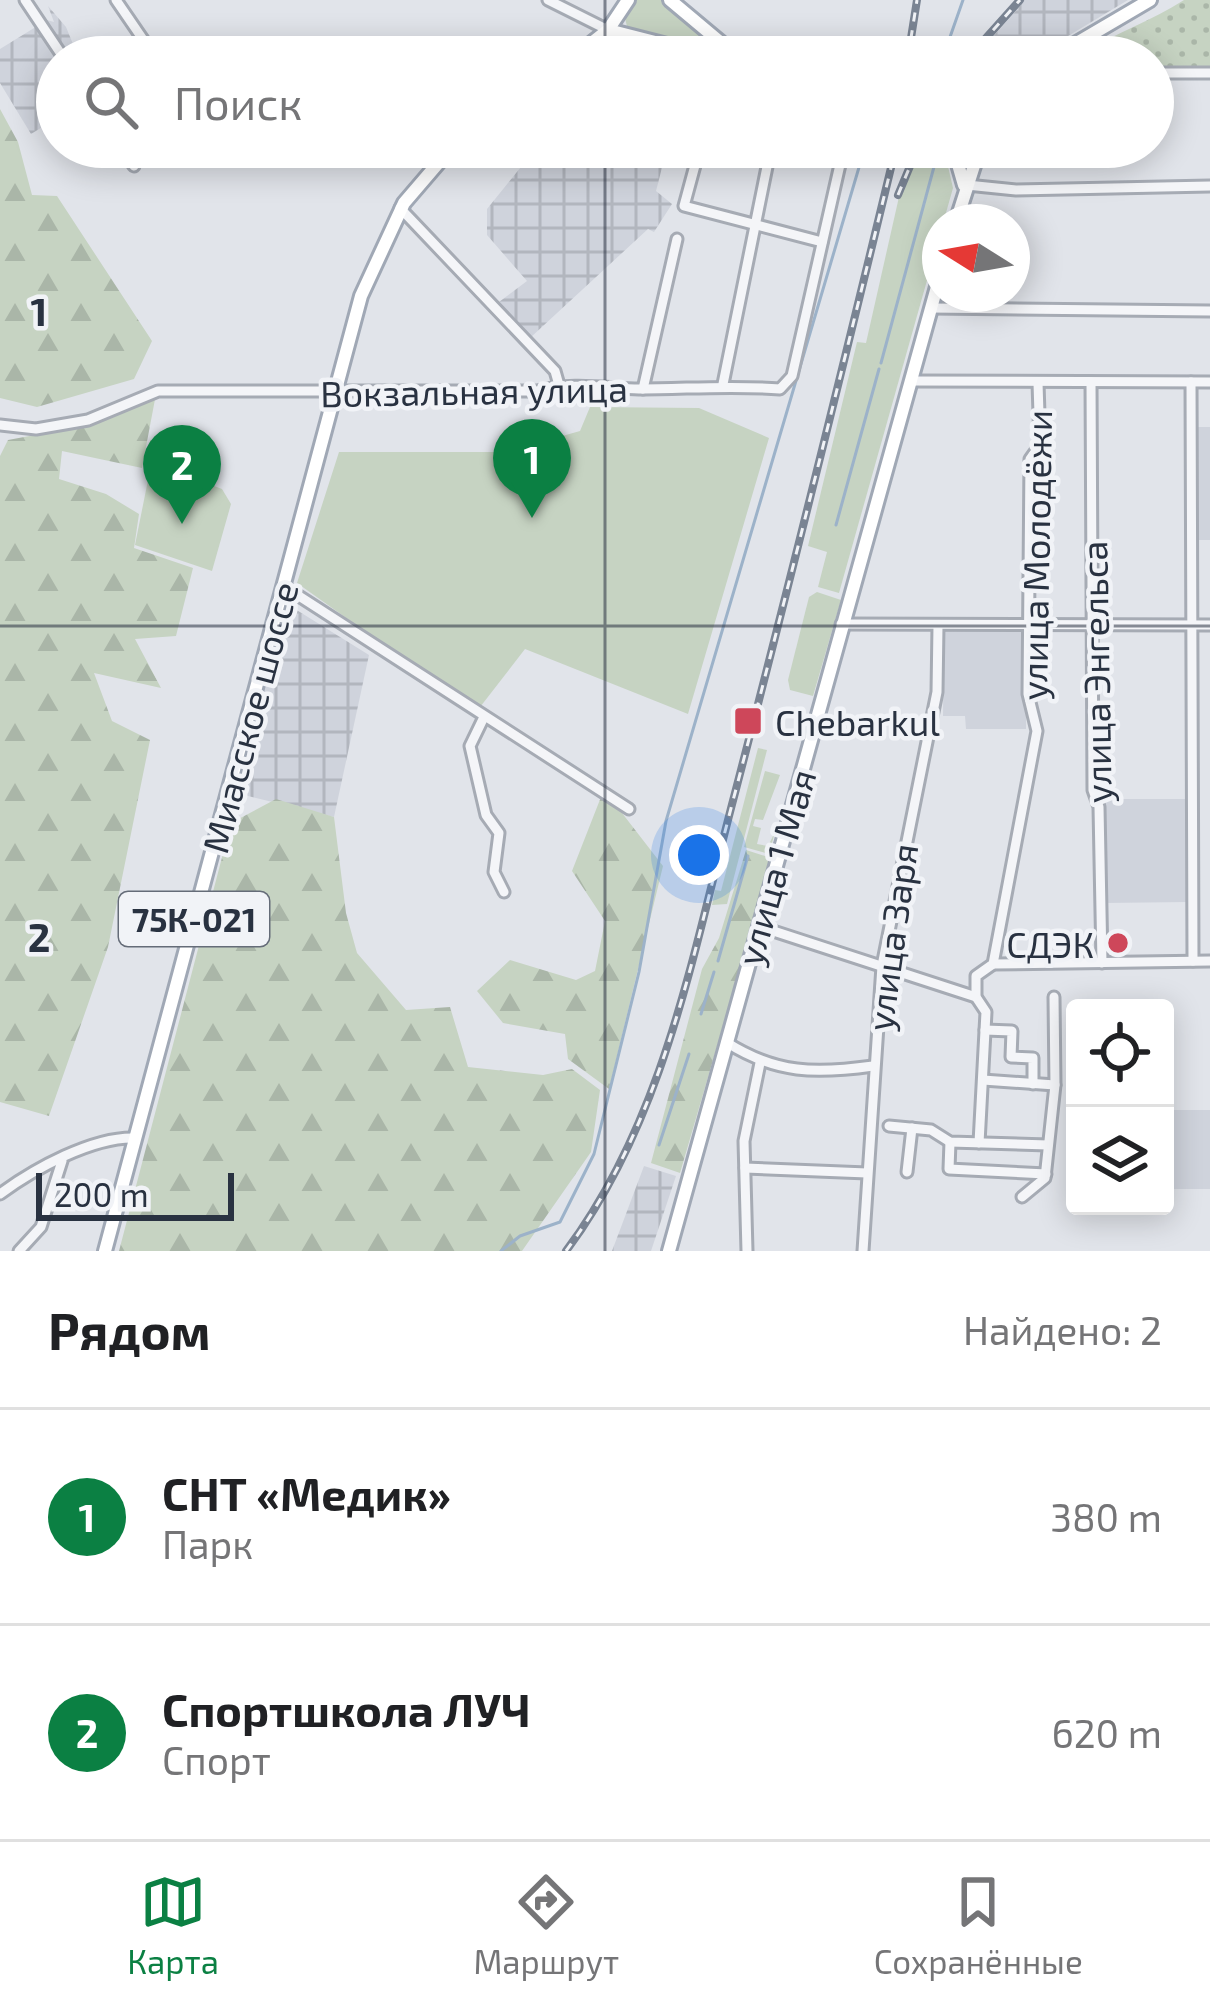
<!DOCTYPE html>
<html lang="ru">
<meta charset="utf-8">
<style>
body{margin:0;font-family:"Exo 2",sans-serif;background:#f6f6f6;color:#202124}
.controls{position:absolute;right:36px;bottom:36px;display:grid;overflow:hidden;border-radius:12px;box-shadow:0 6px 30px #0003}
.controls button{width:108px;height:108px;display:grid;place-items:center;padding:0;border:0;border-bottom:3px solid #e0e0e0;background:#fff;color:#202124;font:60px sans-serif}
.compass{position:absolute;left:922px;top:204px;width:108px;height:108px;border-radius:50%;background:#fff;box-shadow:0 6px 30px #0003;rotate:281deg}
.scale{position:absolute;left:36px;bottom:30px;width:198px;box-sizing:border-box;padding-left:12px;border:6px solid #293241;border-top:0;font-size:33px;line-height:42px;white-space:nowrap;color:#293241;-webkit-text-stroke:9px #f1f3f7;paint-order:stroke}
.you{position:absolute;left:699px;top:855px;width:42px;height:42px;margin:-30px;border:9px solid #fff;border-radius:50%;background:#1a73e8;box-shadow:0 0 0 18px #1a73e833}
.badge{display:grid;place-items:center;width:78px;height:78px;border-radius:50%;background:#0b8043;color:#fff;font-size:39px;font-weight:700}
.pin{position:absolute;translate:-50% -99px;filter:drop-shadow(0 3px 6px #0008)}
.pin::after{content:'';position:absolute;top:63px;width:42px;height:36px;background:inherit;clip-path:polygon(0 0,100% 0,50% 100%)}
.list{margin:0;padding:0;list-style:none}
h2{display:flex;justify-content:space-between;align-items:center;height:156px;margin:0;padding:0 48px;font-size:51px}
h2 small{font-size:39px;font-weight:400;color:#757577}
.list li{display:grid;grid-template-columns:78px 1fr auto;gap:36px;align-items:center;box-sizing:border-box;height:216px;padding:0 48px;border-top:3px solid #e0e0e0}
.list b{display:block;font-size:45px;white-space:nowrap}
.list p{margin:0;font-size:39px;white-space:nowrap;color:#757577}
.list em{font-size:39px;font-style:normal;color:#757577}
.icon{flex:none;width:66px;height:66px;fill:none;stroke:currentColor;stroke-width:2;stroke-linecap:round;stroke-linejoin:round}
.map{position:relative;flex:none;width:1210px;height:1251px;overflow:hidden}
.search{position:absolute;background:#fff;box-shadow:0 6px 30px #0003;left:36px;right:36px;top:36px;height:132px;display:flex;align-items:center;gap:30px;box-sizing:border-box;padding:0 42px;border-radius:66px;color:#757577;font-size:45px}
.sheet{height:588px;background:#fff}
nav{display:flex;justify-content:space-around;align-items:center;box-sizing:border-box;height:168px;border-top:3px solid #e0e0e0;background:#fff;font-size:33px;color:#757577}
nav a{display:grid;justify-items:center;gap:6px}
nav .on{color:#0b8043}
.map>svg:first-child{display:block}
</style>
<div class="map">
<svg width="1210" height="1251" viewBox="0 0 1210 1251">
<defs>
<pattern id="industrial-grid" width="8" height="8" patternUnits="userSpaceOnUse" patternTransform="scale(3)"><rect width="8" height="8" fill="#cfd3dc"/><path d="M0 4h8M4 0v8" fill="none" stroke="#b2b6be"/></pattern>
<pattern id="forest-firs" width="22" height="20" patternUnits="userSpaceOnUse" patternTransform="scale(3)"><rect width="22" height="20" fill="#c6d3c2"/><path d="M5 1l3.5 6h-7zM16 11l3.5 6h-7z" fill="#aab6a8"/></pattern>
<pattern id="park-dots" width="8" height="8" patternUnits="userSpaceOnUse" patternTransform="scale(3)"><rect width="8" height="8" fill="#c6d3c2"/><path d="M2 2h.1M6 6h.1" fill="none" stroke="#aab6a8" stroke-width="1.8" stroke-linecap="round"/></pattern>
</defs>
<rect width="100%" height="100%" fill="#e1e4ea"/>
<g fill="#cfd3dc">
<rect x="1197" y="427" width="13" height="113"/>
<polygon points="944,631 1026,631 1026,729 966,729 965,716 943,716"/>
<polygon points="1104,799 1187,799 1188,902 1104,903"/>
<rect x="1165" y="1110" width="45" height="79"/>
</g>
<g fill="url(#industrial-grid)">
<polygon points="1017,0 1128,0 1033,57 975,57 1021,5"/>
<polygon points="48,6 66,27 75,49 57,57 57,118 31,134 0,83 0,49 47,20 54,22"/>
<polygon points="567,147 666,152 656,191 672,204 654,232 648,229 530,338 499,302 527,281 487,235 487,209 529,157"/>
<polygon points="287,604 369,655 334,817 236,793"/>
<polygon points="644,1166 676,1176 651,1251 612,1251"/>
</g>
<g fill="#c6d3c2">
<polygon points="634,0 661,0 714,49 629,35 625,18"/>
<polygon points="919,147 944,149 953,188 839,593 818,587 827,552 808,546 857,342 866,343 901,188"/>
<polygon points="590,407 699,408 769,438 688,714 525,649 477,711 297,583 339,452 505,452 580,431"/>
<polygon points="150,440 203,449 209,484 222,489 231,504 212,571 135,545 152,460"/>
<polygon points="817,592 841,600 813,696 790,690 788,680 809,597"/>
<polygon points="758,748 767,750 727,904 712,905 715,890 721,891"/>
<polygon points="765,771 780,775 763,820 755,819 753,826 761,828 757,844 768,846 775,832 769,854 744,847"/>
</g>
<g fill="url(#forest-firs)">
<polygon points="0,109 18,142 32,195 57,196 152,341 134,379 37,407 0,398"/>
<polygon points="156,394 142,468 62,451 59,479 106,494 139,514 134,548 193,568 176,636 135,639 161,688 94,673 112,721 150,740 108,947 49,1116 0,1102 0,456 8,440 94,424"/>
<polygon points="601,797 622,813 663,866 609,1089 568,1059 565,1034 503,1023 477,991 510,960 576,980 595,971 605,921 572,871"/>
<polygon points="276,799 334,817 346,913 357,953 406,1010 450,1007 468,1067 543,1075 572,1069 600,1090 591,1152 522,1251 119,1251 231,823"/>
<polygon points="746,850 768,857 770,865 680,1173 651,1163 702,969 719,938"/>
</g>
<path fill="url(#park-dots)" d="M1184 0H1210V70H1153V57H1065L1079 47 1083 53C1118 32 1151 21 1184 0Z"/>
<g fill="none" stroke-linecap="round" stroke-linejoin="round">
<g stroke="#9cb2c9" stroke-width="3">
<polyline points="943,57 963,0"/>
<polyline points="881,363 938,152"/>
<polyline points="836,525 879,369"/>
<polyline points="718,961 748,856"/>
<polyline points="701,1014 714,972"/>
<polyline points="659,1145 689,1054"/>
<polyline points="501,1251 520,1236 560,1222 594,1154 639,972 666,821 865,147"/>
</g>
<g stroke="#a6abb4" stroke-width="15">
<g id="minor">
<polyline points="25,0 63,57"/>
<polyline points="116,0 155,57"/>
<polyline points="548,0 608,30"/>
<polyline points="1153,73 1210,73"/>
<polyline points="121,147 134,166"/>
<polyline points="660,147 698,156"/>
<polyline points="700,147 684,206 822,242"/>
<polyline points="967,185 1016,190 1210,186"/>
<polyline points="400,208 555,371 559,385"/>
<polyline points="931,308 1210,311"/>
<polyline points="911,381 1210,382"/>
<polyline points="1091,382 1093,790 1099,807 1102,963"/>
<polyline points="1191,382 1193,961"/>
<polyline points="723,384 771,147"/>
<polyline points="643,389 677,239"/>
<path d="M0 425 36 429 88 420 158 391H537C571 382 605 388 639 389 687 389 732 385 780 389L792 376 844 147"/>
<polyline points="285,587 629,809"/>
<polyline points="841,624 1210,625"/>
<polyline points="484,717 470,746 486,815 499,833 494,872 504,892"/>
<polyline points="758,926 976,997"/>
<polyline points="993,964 1210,961"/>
<polyline points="985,1030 1012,1031 1011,1057 1033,1058 1033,1084"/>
<path d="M726 1042C776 1074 816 1074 873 1066"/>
<polyline points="983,1080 1055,1085"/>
<polyline points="889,1126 931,1130 950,1142 1048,1145"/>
<polyline points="950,1142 949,1169 1046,1174"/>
<polyline points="979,1143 986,1012 976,997 976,976 993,964 1037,731 1028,694 1030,459 1040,445 1038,383"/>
<polyline points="745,1168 867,1173"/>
<polyline points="907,1172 912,1128"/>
<path d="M0 1194C34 1169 93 1136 136 1138"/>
<polyline points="1022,1197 1045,1178 1055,1085 1054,997"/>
<polyline points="19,1251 41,1227 62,1161"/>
<polyline points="747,1251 744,1141 760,1063"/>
<polyline points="863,1251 882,966 937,692 938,626"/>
</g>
</g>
<g stroke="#a0a8b5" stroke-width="18">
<g id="major">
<polyline points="670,0 738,57"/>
<polyline points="608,30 714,57"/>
<polyline points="574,57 608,30 628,0"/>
<polyline points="1053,57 1150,0"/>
<polyline points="953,147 964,185"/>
<polyline points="956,222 980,147"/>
<polyline points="105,1251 361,296 404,203 452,147"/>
<polyline points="669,1251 940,276"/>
</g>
</g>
<use href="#minor" stroke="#f4f5f8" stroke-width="9"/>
<use href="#major" stroke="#fff" stroke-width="12"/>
<g stroke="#7a8493" stroke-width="8">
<g id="rail">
<polyline points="908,57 917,0"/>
<polyline points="969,57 1020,0"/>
<polyline points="898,195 918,147"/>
<path d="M566 1251C666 1117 693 951 735 793 791 578 844 363 896 147"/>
</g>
</g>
<use href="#rail" stroke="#f1f3f7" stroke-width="3" stroke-dasharray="9" stroke-linecap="butt"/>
</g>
<path fill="none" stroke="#293241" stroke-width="3" stroke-opacity="0.55" d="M605 0V57M605 147V1251M0 626H1210"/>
<g fill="#ce475a" stroke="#f1f3f7" stroke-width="4.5">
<rect x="733" y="706" width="30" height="30" rx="6"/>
<circle cx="1118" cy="943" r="12"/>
</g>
<g text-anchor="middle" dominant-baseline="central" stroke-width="9" stroke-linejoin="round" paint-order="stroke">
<rect fill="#f1f3f7" stroke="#656c78" stroke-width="3" x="119" y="892" width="150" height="54" rx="9"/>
<g font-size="33" font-weight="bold" fill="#293241">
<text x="194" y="919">75К-021</text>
</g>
<g font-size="36" fill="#293241" stroke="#f1f3f7">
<text transform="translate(474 390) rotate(-1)">Вокзальная улица</text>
<text transform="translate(1035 555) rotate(-89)">улица Молодёжи</text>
<text transform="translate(1095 672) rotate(-91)">улица Энгельса</text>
<text transform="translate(249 717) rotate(-75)">Миасское шоссе</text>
<text transform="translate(775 867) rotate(-74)">улица 1 Мая</text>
<text transform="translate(891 937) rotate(-82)">улица Заря</text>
</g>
<g font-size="36" fill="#293241" stroke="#f1f3f7" text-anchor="start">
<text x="775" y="721">Chebarkul</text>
<text x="1094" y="943" text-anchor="end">СДЭК</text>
</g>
</g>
<g font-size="39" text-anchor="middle" font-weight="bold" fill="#293241" stroke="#f1f3f7" stroke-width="9" stroke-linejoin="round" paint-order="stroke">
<text x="39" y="326">1</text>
<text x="39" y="952">2</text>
</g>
</svg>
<div class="controls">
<button><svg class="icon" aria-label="locate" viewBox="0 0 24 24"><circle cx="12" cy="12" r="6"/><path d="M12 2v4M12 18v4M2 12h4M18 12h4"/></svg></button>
<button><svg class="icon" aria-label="layers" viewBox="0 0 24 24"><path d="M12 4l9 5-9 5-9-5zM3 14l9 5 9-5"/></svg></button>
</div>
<svg class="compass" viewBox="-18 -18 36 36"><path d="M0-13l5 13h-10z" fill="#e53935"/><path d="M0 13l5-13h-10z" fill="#757577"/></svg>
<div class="scale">200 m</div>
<div class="you"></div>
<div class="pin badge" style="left:532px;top:518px">1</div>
<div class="pin badge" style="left:182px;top:524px">2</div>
<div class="search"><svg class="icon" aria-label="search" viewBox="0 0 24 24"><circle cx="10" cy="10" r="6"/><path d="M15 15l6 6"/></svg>Поиск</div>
</div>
<section class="sheet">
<h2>Рядом<small>Найдено: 2</small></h2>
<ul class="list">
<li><span class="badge">1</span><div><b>СНТ «Медик»</b><p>Парк</p></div><em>380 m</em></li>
<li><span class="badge">2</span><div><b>Спортшкола ЛУЧ</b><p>Спорт</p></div><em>620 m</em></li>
</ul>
</section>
<nav>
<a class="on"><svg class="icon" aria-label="map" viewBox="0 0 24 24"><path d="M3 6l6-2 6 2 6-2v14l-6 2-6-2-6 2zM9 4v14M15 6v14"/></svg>Карта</a>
<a><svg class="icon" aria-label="directions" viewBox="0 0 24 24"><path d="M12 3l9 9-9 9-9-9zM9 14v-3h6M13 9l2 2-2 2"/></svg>Маршрут</a>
<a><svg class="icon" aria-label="saved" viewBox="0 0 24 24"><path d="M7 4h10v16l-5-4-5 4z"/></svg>Сохранённые</a>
</nav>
